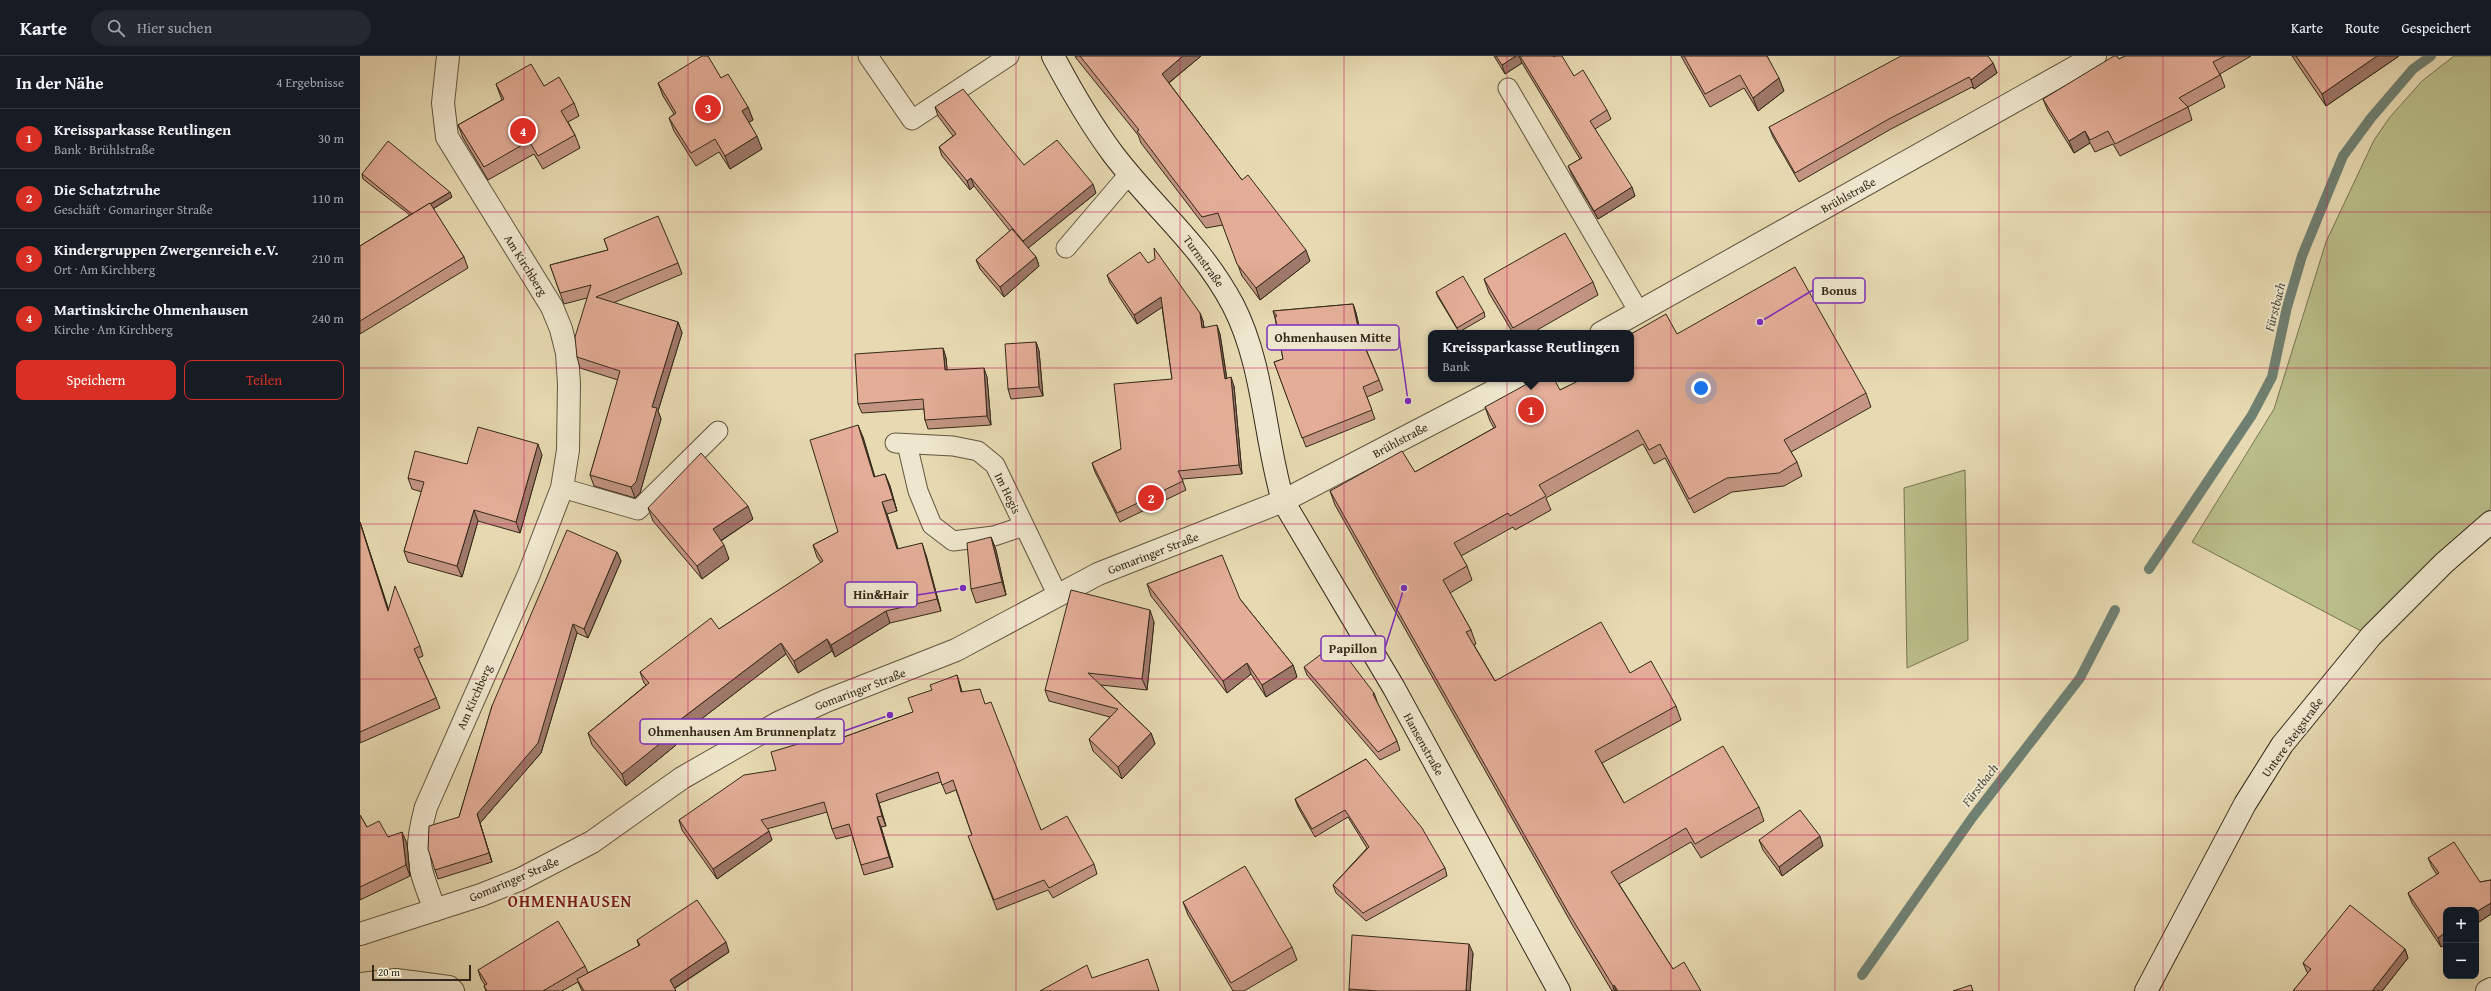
<!DOCTYPE html>
<html lang="de">
<meta charset="utf-8">
<style>
body{margin:0;font-family:"Gentium Book Plus",serif;background:#242831;color:#f1f3f6}
.controls{position:absolute;right:12px;bottom:12px;display:grid;overflow:hidden;border-radius:8px;box-shadow:0 4px 16px #0002}
.controls button{width:36px;height:36px;display:grid;place-items:center;padding:0;border:0;border-bottom:1px solid #363941;background:#171b24;color:#f1f3f6;font:20px sans-serif}
.scale{position:absolute;left:12px;bottom:10px;width:99px;box-sizing:border-box;padding-left:4px;border:2px solid #342919;border-top:0;font-size:11px;line-height:14px;white-space:nowrap;color:#342919;-webkit-text-stroke:3px #efe7cd;paint-order:stroke}
.you{position:absolute;left:1341px;top:332px;width:14px;height:14px;margin:-10px;border:3px solid #fff;border-radius:50%;background:#1a73e8;box-shadow:0 0 0 6px #1a73e833}
.badge{display:grid;place-items:center;width:26px;height:26px;border-radius:50%;background:#d93025;color:#fff;font-size:13px;font-weight:700}
.pin{position:absolute;translate:-50% -50%;border:2px solid #fff;box-shadow:0 1px 4px #0006}
.popup{position:absolute;left:1068px;top:274px;width:206px;height:52px;box-sizing:border-box;display:grid;place-content:center;border-radius:8px;background:#171b24;filter:drop-shadow(0 1px 3px #0005);font-size:13px;white-space:nowrap;color:#9ea1a6}
.popup b{font-size:15px;color:#f1f3f6}
.popup::after{content:'';position:absolute;left:50%;top:100%;margin-left:-8px;border:8px solid transparent;border-top-color:#171b24}
.list{margin:0;padding:0;list-style:none}
h2{display:flex;justify-content:space-between;align-items:center;height:52px;margin:0;padding:0 16px;font-size:17px}
h2 small{font-size:13px;font-weight:400;color:#9ea1a6}
.list li{display:grid;grid-template-columns:26px 1fr auto;gap:12px;align-items:center;box-sizing:border-box;height:60px;padding:0 16px;border-top:1px solid #363941}
.list b{display:block;font-size:15px;white-space:nowrap}
.list p{margin:0;font-size:13px;white-space:nowrap;color:#9ea1a6}
.list em{font-size:13px;font-style:normal;color:#9ea1a6}
.actions{display:flex;gap:8px;padding:12px 16px}
.actions a{flex:1;padding:9px 0;border:1px solid #d93025;border-radius:8px;text-align:center;font-size:14px;color:#d93025}
.actions .main{background:#d93025;color:#fff}
.icon{flex:none;width:22px;height:22px;fill:none;stroke:currentColor;stroke-width:2;stroke-linecap:round;stroke-linejoin:round}
.map{position:relative;flex:none;width:2131px;height:935px;overflow:hidden}
header{display:flex;align-items:center;gap:24px;box-sizing:border-box;height:56px;padding:0 20px;background:#171b24;border-bottom:1px solid #363941}
header strong{font-size:19px}
nav{display:flex;gap:22px;margin-inline-start:auto;font-size:14px}
.search{width:280px;height:36px;background:#242831;display:flex;align-items:center;gap:10px;box-sizing:border-box;padding:0 14px;border-radius:22px;color:#9ea1a6;font-size:15px}
main{display:flex}
aside{flex:1;background:#171b24}
.map>svg:first-child{display:block}
</style>
<header>
<strong>Karte</strong>
<div class="search"><svg class="icon" aria-label="search" viewBox="0 0 24 24"><circle cx="10" cy="10" r="6"/><path d="M15 15l6 6"/></svg>Hier suchen</div>
<nav><a>Karte</a><a>Route</a><a>Gespeichert</a></nav>
</header>
<main>
<aside>
<h2>In der Nähe<small>4 Ergebnisse</small></h2>
<ul class="list">
<li><span class="badge">1</span><div><b>Kreissparkasse Reutlingen</b><p>Bank · Brühlstraße</p></div><em>30 m</em></li>
<li><span class="badge">2</span><div><b>Die Schatztruhe</b><p>Geschäft · Gomaringer Straße</p></div><em>110 m</em></li>
<li><span class="badge">3</span><div><b>Kindergruppen Zwergenreich e.V.</b><p>Ort · Am Kirchberg</p></div><em>210 m</em></li>
<li><span class="badge">4</span><div><b>Martinskirche Ohmenhausen</b><p>Kirche · Am Kirchberg</p></div><em>240 m</em></li>
</ul>
<div class="actions"><a class="main">Speichern</a><a>Teilen</a></div>
</aside>
<div class="map">
<svg width="2131" height="935" viewBox="0 0 2131 935">
<rect width="100%" height="100%" fill="#e7dab2"/>
<filter id="stains"><feTurbulence type="fractalNoise" baseFrequency=".005" numOctaves="4"/><feColorMatrix values="0 0 0 0 .2 0 0 0 0 .09 0 0 0 0 .02 0 0 0 .5 -.17"/></filter>
<radialGradient id="worn" r=".72"><stop offset=".6" stop-color="#630" stop-opacity="0"/><stop offset="1" stop-color="#630" stop-opacity=".3"/></radialGradient>
<g fill="#babe89" stroke="#777451">
<polygon points="2094,0 2131,0 2131,452 2055,522 2003,576 1832,486 1914,353 1966,186 2014,84 2030,61 2062,25"/>
<polygon points="1605,414 1608,584 1547,612 1544,432"/>
</g>
<g fill="none" stroke-linecap="round" stroke-linejoin="round">
<g stroke="#6f8072" stroke-width="10">
<polyline points="1789,513 1892,359 1912,321 1927,251 1942,200 1983,100 2011,62 2053,13 2071,0"/>
<polyline points="1502,919 1612,762 1720,622 1755,554"/>
</g>
<g stroke="#61553f" stroke-width="21">
<g id="lane">
<polyline points="508,0 552,64 649,0"/>
<polyline points="1148,32 1279,256"/>
<polyline points="706,192 770,117"/>
<polyline points="535,387 593,390 618,395 635,409 697,538"/>
<polyline points="547,388 558,435 572,469 593,485 634,480 664,470"/>
<polyline points="202,432 278,454 358,375"/>
</g>
</g>
<g stroke="#61553f" stroke-width="24">
<g id="street">
<polyline points="1241,277 1735,0"/>
<path d="M75 854C58 809 53 799 66 751L169 518 202 432 208 394 209 328 207 297 201 273 192 251 87 81 83 47 88 0"/>
<polyline points="0,878 121,839 161,823 232,786 322,722 418,667 466,645 596,594 738,518 923,445 1157,323"/>
<polyline points="0,928 36,924 89,931 93,935"/>
<polyline points="2127,935 2131,933"/>
</g>
</g>
<g stroke="#342919" stroke-width="24">
<g id="secondary">
<path d="M693 0C711 34 730 67 753 98 794 152 840 187 873 249 904 309 904 381 923 445L1034 632 1199 935"/>
<polyline points="1786,935 1885,748 1922,689 2011,580 2084,507 2131,466"/>
</g>
</g>
<use href="#lane" stroke="#efe7cd" stroke-width="19"/>
<use href="#street" stroke="#efe7cd" stroke-width="22"/>
<use href="#secondary" stroke="#efe7cd" stroke-width="22"/>
</g>
<g fill="#c39582" stroke="#342919">
<polygon points="715,0 841,0 809,27 882,124 950,205 900,244 882,220 863,169 846,172 781,87 778,79 716,2"/>
<polygon points="1134,0 1193,0 1214,20 1247,54 1251,63 1235,73 1275,140 1238,163 1212,119 1208,110 1220,103 1162,7 1145,18"/>
<polygon points="1321,0 1407,0 1424,35 1398,55 1384,32 1350,51"/>
<polygon points="1765,0 1891,0 1860,18 1865,31 1828,51 1832,64 1760,100 1753,88 1735,96 1730,87 1714,97 1688,55 1683,43"/>
<polygon points="1932,0 2039,0 1966,50"/>
<polygon points="1633,7 1637,17 1614,33 1612,31 1531,73 1439,126 1413,81 1409,71"/>
<polygon points="361,22 388,51 393,64 389,66 402,93 370,113 359,96 336,110 314,75 309,62 314,58 303,40 298,27"/>
<polygon points="136,28 184,30 214,47 219,60 208,66 215,79 220,92 183,113 174,98 128,124 103,82 98,69 142,44"/>
<polygon points="575,51 664,109 736,137 668,192 676,201 679,210 644,241 620,213 616,204 650,175 614,130 610,134 582,100 579,91 593,80 578,60"/>
<polygon points="2,118 92,141 73,153 104,201 108,212 0,278 0,190 50,159 3,123"/>
<polygon points="244,183 318,207 322,218 253,247 318,266 322,277 298,355 301,363 280,437 275,442 234,430 230,419 258,324 220,312 217,301 227,242 204,248 190,209 248,194"/>
<polygon points="788,207 840,257 843,265 844,271 860,278 867,323 874,330 882,418 822,423 826,434 760,466 735,416 732,407 761,393 812,323 802,251 777,268 750,227 747,219"/>
<polygon points="1124,223 1233,226 1238,239 1172,277 1153,277 1129,237"/>
<polygon points="1076,236 1124,256 1125,261 1099,276 1078,241"/>
<polygon points="993,248 996,257 1003,286 1019,324 1023,334 1007,341 1015,363 946,391 914,306 923,303 915,262 913,255"/>
<polygon points="1317,278 1506,337 1511,351 1431,396 1437,406 1442,420 1424,430 1372,436 1334,457 1305,402 1294,408 1283,388 1186,442 1191,454 1155,474 1153,471 1101,500 1107,510 1112,524 1090,537 1111,574 1116,588 1114,589 1135,625 1270,617 1316,650 1321,664 1242,707 1264,747 1399,751 1404,765 1341,802 1331,786 1259,828 1313,913 1341,935 1252,935 1213,870 975,449 970,435 1055,416 1134,372 1130,365 1125,351 1200,334"/>
<polygon points="676,286 679,295 683,340 651,343 648,333"/>
<polygon points="583,292 586,302 587,314 627,321 631,369 568,373 565,364 564,353 502,357 498,348"/>
<polygon points="503,381 515,421 525,418 530,430 537,455 527,458 538,493 566,499 581,555 530,567 475,601 472,595 438,617 426,598 314,684 316,689 266,730 232,689 228,677 286,629 284,627 280,616 359,573 461,507 457,501 453,489 478,476"/>
<polygon points="182,399 160,477 118,465 102,521 48,506 44,495 62,436 52,433 48,422 107,408"/>
<polygon points="288,452 393,463 361,485 369,503 342,523 293,465"/>
<polygon points="0,466 28,554 60,590 63,600 58,602 76,642 80,652 0,687"/>
<polygon points="631,481 636,494 646,539 616,547 611,533"/>
<polygon points="257,496 261,505 228,582 217,577 181,697 120,767 132,806 78,823 75,814 99,761 132,650"/>
<polygon points="787,528 880,543 933,609 937,621 906,641 891,618 867,637 791,540"/>
<polygon points="794,566 787,634 741,629 791,677 795,688 762,723 733,695 729,683 750,661 689,645 685,634"/>
<polygon points="944,611 1017,645 1017,646 1037,685 1040,694 1020,704 947,619"/>
<polygon points="597,619 602,636 625,648 681,774 734,808 737,818 693,842 688,834 637,854 612,790 612,779 596,734 586,738 581,726 519,747 526,770 521,771 533,811 504,819 492,779 476,783 472,773 467,756 407,773 412,784 357,823 322,774 319,764 416,714 484,681 553,656 572,634"/>
<polygon points="1006,703 1085,812 1087,820 1006,865 976,837 973,829 1007,792 988,761 955,781 938,751 935,743"/>
<polygon points="0,759 7,771 28,781 47,787 50,820 0,844"/>
<polygon points="1399,784 1463,790 1422,820 1403,794"/>
<polygon points="2068,802 2120,826 2131,824 2131,858 2081,891 2052,847 2048,837 2077,819 2072,811"/>
<polygon points="823,846 932,891 937,904 884,935 873,935 828,859"/>
<polygon points="277,884 369,896 314,933 316,935 222,935 218,926 202,935 126,935 124,930 125,929 121,923 118,914 225,910 228,917 279,890"/>
<polygon points="2045,893 2048,902 2022,935 1933,935 1948,917 1947,916 1943,907"/>
<polygon points="1113,897 1110,935 989,935 989,933"/>
</g>
<g fill="#9f796a" stroke="#342919">
<polygon points="823,0 841,0 806,29 802,18"/>
<polygon points="1156,0 1159,0 1162,7 1145,18 1142,9"/>
<polygon points="2017,0 2039,0 1966,50 1962,38"/>
<polygon points="1633,7 1637,17 1614,33 1611,24"/>
<polygon points="1419,22 1424,35 1398,55 1393,42"/>
<polygon points="388,51 393,64 386,68 382,55"/>
<polygon points="1725,75 1730,87 1714,97 1709,85"/>
<polygon points="397,80 402,93 370,113 365,100"/>
<polygon points="611,122 614,130 610,134 607,125"/>
<polygon points="733,128 736,137 666,194 663,185"/>
<polygon points="1272,131 1275,140 1238,163 1234,155"/>
<polygon points="90,136 92,141 55,164 53,159"/>
<polygon points="946,194 950,205 900,244 896,232"/>
<polygon points="676,201 679,210 644,241 640,231"/>
<polygon points="801,241 804,250 777,268 774,259"/>
<polygon points="993,248 996,257 1003,289 1000,280"/>
<polygon points="840,257 843,265 845,280 842,272"/>
<polygon points="318,266 322,277 298,355 301,363 280,437 275,442 271,431 292,351"/>
<polygon points="857,269 860,278 868,332 865,323"/>
<polygon points="676,286 679,295 683,340 679,331"/>
<polygon points="583,292 586,302 588,323 585,314"/>
<polygon points="624,312 627,321 631,369 627,360"/>
<polygon points="871,321 874,330 882,418 879,409"/>
<polygon points="498,369 503,381 518,433 514,421"/>
<polygon points="178,388 182,399 160,477 156,466"/>
<polygon points="525,418 530,430 537,455 533,443"/>
<polygon points="522,446 527,458 542,505 537,493"/>
<polygon points="388,450 393,463 357,487 353,473"/>
<polygon points="114,454 118,465 102,521 97,510"/>
<polygon points="0,466 32,564 0,467"/>
<polygon points="631,481 636,494 646,539 642,526"/>
<polygon points="562,487 566,499 581,555 577,543"/>
<polygon points="364,489 369,503 342,523 337,510"/>
<polygon points="257,496 261,505 228,582 224,573"/>
<polygon points="790,554 794,566 787,634 782,623"/>
<polygon points="526,555 530,567 475,601 471,589"/>
<polygon points="213,568 217,577 181,697 120,767 132,806 117,758"/>
<polygon points="467,583 472,595 438,617 434,605"/>
<polygon points="421,587 426,598 314,684 316,689 266,730 262,718 308,673"/>
<polygon points="887,607 891,618 867,637 863,625"/>
<polygon points="933,609 937,621 906,641 902,629"/>
<polygon points="597,619 600,629 605,646 601,636"/>
<polygon points="1014,637 1017,645 1016,646 1013,638"/>
<polygon points="791,677 795,688 762,723 758,711"/>
<polygon points="516,738 519,747 526,770 522,760"/>
<polygon points="517,761 521,771 533,811 529,801"/>
<polygon points="409,775 412,784 357,823 353,813"/>
<polygon points="42,776 47,787 50,820 46,809"/>
<polygon points="1460,780 1463,790 1422,820 1419,811"/>
<polygon points="2131,847 2131,858 2116,868 2116,856"/>
<polygon points="2086,876 2086,888 2081,891 2078,882"/>
<polygon points="366,886 369,896 313,933 310,924"/>
<polygon points="1109,888 1113,897 1110,935 1106,935"/>
<polygon points="2045,893 2048,902 2022,935 2012,935"/>
<polygon points="1254,929 1256,935 1254,935 1253,930"/>
</g>
<g fill="#e3ad97" stroke="#342919">
<polygon points="342,0 348,0 361,22 368,18 388,51 382,55 397,80 365,100 355,83 331,97 309,62 316,57 298,27"/>
<polygon points="720,0 823,0 802,18 882,124 888,119 946,194 896,232 877,208 858,157 842,161 777,75 779,74"/>
<polygon points="1136,0 1156,0 1142,9"/>
<polygon points="1160,0 1193,0 1194,1 1196,0 1202,0 1214,20 1223,14 1247,54 1230,65 1272,131 1234,155 1208,110 1222,102"/>
<polygon points="1324,0 1407,0 1419,22 1393,42 1380,19 1345,38"/>
<polygon points="1541,0 1628,0 1633,7 1611,24 1609,21 1527,64 1435,117 1409,71"/>
<polygon points="1754,0 1757,0 1759,3 1765,0 1865,0 1853,6 1860,19 1819,42 1828,51 1755,88 1748,75 1730,84 1725,75 1709,85 1683,43"/>
<polygon points="1936,0 2017,0 1962,38"/>
<polygon points="171,8 184,30 199,21 214,47 201,55 215,79 178,100 169,85 124,111 98,69 144,43 136,28"/>
<polygon points="603,33 664,109 697,84 733,128 663,185 611,122 607,125 579,91 596,78 575,51"/>
<polygon points="28,85 90,136 70,148 70,147 52,158 2,118"/>
<polygon points="70,147 104,201 0,265 0,190"/>
<polygon points="298,160 318,207 236,241 318,266 292,351 297,352 276,426 271,431 230,419 260,315 217,301 215,281 231,229 200,237 190,209 248,194 244,183"/>
<polygon points="652,173 676,201 640,231 616,204"/>
<polygon points="1205,177 1233,226 1153,272 1124,223"/>
<polygon points="794,192 840,257 842,272 857,269 865,323 871,321 879,409 818,415 823,425 757,457 732,407 761,393 754,328 812,323 801,241 774,259 747,219 780,196 788,207 795,203"/>
<polygon points="1435,211 1506,337 1424,384 1437,406 1419,417 1367,422 1329,443 1300,388 1289,394 1278,374 1179,429 1186,440 1150,460 1148,457 1094,487 1107,510 1083,524 1111,574 1106,576 1135,625 1241,566 1270,617 1291,605 1316,650 1235,695 1264,747 1363,690 1399,751 1335,788 1326,772 1251,816 1313,913 1324,906 1341,935 1258,935 1254,929 1253,930 1208,856 970,435 1042,395 1055,416 1136,371 1125,351 1176,323 1194,323 1200,334 1222,323 1271,323 1271,278 1306,258 1317,278"/>
<polygon points="1103,220 1124,256 1097,272 1076,236"/>
<polygon points="993,248 1000,280 1019,324 1003,331 1012,354 942,382 914,306 923,303 915,260 917,260 913,255"/>
<polygon points="676,286 679,331 648,333 645,288"/>
<polygon points="583,292 585,314 624,312 627,360 565,364 563,343 498,348 495,298"/>
<polygon points="498,369 514,421 525,418 533,443 522,446 537,493 562,487 577,543 526,555 471,589 467,583 434,605 421,587 308,673 312,678 262,718 228,677 289,627 280,616 351,562 359,573 463,505 453,489 478,476 450,384"/>
<polygon points="118,371 178,388 156,466 114,454 97,510 44,495 64,426 48,422 55,395 107,408"/>
<polygon points="341,397 388,450 353,473 364,489 337,510 288,452"/>
<polygon points="0,467 28,555 35,530 60,590 54,593 76,642 0,676"/>
<polygon points="207,474 257,496 224,573 213,568 178,687 117,758 129,797 75,814 68,793 69,770 99,761 132,650"/>
<polygon points="631,481 642,526 611,533 607,487"/>
<polygon points="862,499 880,543 933,609 902,629 887,607 863,625 787,528"/>
<polygon points="711,534 790,554 782,623 728,617 791,677 758,711 729,683 758,653 685,634"/>
<polygon points="976,587 1014,637 1013,638 1037,685 1018,696 944,611"/>
<polygon points="597,619 601,636 620,633 625,648 631,646 681,774 707,760 734,808 689,832 684,824 634,844 608,780 612,779 593,724 582,729 578,716 516,738 522,760 517,761 529,801 501,809 489,768 472,773 464,746 401,764 409,775 353,813 319,764 384,719 416,714 411,696 482,675 484,681 553,656 548,642 572,634 570,629"/>
<polygon points="1006,703 1062,772 1085,812 1003,857 973,829 1009,791 985,754 952,773 935,743"/>
<polygon points="1440,754 1460,780 1419,811 1399,784"/>
<polygon points="0,759 7,771 19,765 28,781 42,776 46,809 0,831"/>
<polygon points="2094,786 2120,826 2131,824 2131,847 2116,856 2116,854 2086,854 2086,876 2078,882 2048,837 2079,817 2068,802"/>
<polygon points="885,810 932,891 871,927 823,846"/>
<polygon points="337,844 366,886 310,924 316,935 224,935 217,923 280,889 277,884"/>
<polygon points="1990,849 2045,893 2012,935 1933,935 1951,913 1943,907"/>
<polygon points="198,865 225,910 183,935 127,935 124,930 127,928 118,914"/>
<polygon points="992,879 1109,888 1106,935 1019,935 989,933"/>
<polygon points="788,903 799,935 680,935 727,909 732,922"/>
<polygon points="1611,929 1613,935 1593,935"/>
</g>
<path fill="none" stroke="#c2185b" stroke-width="1" stroke-opacity="0.55" d="M164 0V935M328 0V935M492 0V935M656 0V935M820 0V935M984 0V935M1147 0V935M1311 0V935M1475 0V935M1639 0V935M1803 0V935M1967 0V935M0 156H2131M0 312H2131M0 468H2131M0 623H2131M0 779H2131"/>
<g text-anchor="middle" dominant-baseline="central" stroke-width="3.5" stroke-linejoin="round" paint-order="stroke">
<g font-size="12" fill="#342919" stroke="#efe7cd">
<text transform="translate(1488 139) rotate(-29)">Brühlstraße</text>
<text transform="translate(844 205) rotate(54)">Turmstraße</text>
<text transform="translate(166 209) rotate(58)">Am Kirchberg</text>
<text transform="translate(1040 384) rotate(-28)">Brühlstraße</text>
<text transform="translate(648 437) rotate(64)">Im Hegis</text>
<text transform="translate(793 497) rotate(-21)">Gomaringer Straße</text>
<text transform="translate(500 633) rotate(-21)">Gomaringer Straße</text>
<text transform="translate(114 641) rotate(-66)">Am Kirchberg</text>
<text transform="translate(1932 681) rotate(-54)">Untere Steigstraße</text>
<text transform="translate(1064 688) rotate(61)">Hansenstraße</text>
<text transform="translate(154 823) rotate(-23)">Gomaringer Straße</text>
</g>
<g font-size="13" font-style="italic" fill="#4d4d3e" stroke="#efe7cd">
<text transform="translate(1915 251) rotate(-76)">Fürstbach</text>
<text transform="translate(1620 729) rotate(-52)">Fürstbach</text>
</g>
<g font-size="16" font-weight="bold" letter-spacing="1" fill="#7a1f14" stroke="#efe7cd">
<text x="210" y="845">OHMENHAUSEN</text>
</g>
</g>
<path fill="none" stroke="#7b2cbf" stroke-width="1.5" d="M1400 266L1453 234M1048 345L1039 281M603 532L557 539M1044 532L1025 592M530 659L484 675"/>
<g fill="#7b2cbf" stroke="#efe7cd" stroke-width="1.5">
<circle cx="1400" cy="266" r="4"/>
<circle cx="1048" cy="345" r="4"/>
<circle cx="603" cy="532" r="4"/>
<circle cx="1044" cy="532" r="4"/>
<circle cx="530" cy="659" r="4"/>
</g>
<g fill="#efe7cd" stroke="#7b2cbf" stroke-width="1.5">
<rect x="1453" y="222" width="52" height="25" rx="4"/>
<rect x="907" y="269" width="132" height="25" rx="4"/>
<rect x="485" y="526" width="72" height="25" rx="4"/>
<rect x="961" y="580" width="64" height="25" rx="4"/>
<rect x="280" y="663" width="204" height="25" rx="4"/>
</g>
<g font-size="13" text-anchor="middle" font-weight="bold" fill="#342919">
<text x="1479" y="239">Bonus</text>
<text x="973" y="286">Ohmenhausen Mitte</text>
<text x="521" y="543">Hin&amp;Hair</text>
<text x="993" y="597">Papillon</text>
<text x="382" y="680">Ohmenhausen Am Brunnenplatz</text>
</g>
<rect width="100%" height="100%" filter="url(#stains)"/>
<rect width="100%" height="100%" fill="url(#worn)"/>
</svg>
<div class="controls">
<button>+</button>
<button>−</button>
</div>
<div class="scale">20 m</div>
<div class="you"></div>
<div class="pin badge" style="left:1171px;top:354px">1</div>
<div class="popup"><b>Kreissparkasse Reutlingen</b>Bank</div>
<div class="pin badge" style="left:791px;top:442px">2</div>
<div class="pin badge" style="left:348px;top:52px">3</div>
<div class="pin badge" style="left:163px;top:75px">4</div>
</div>
</main>
